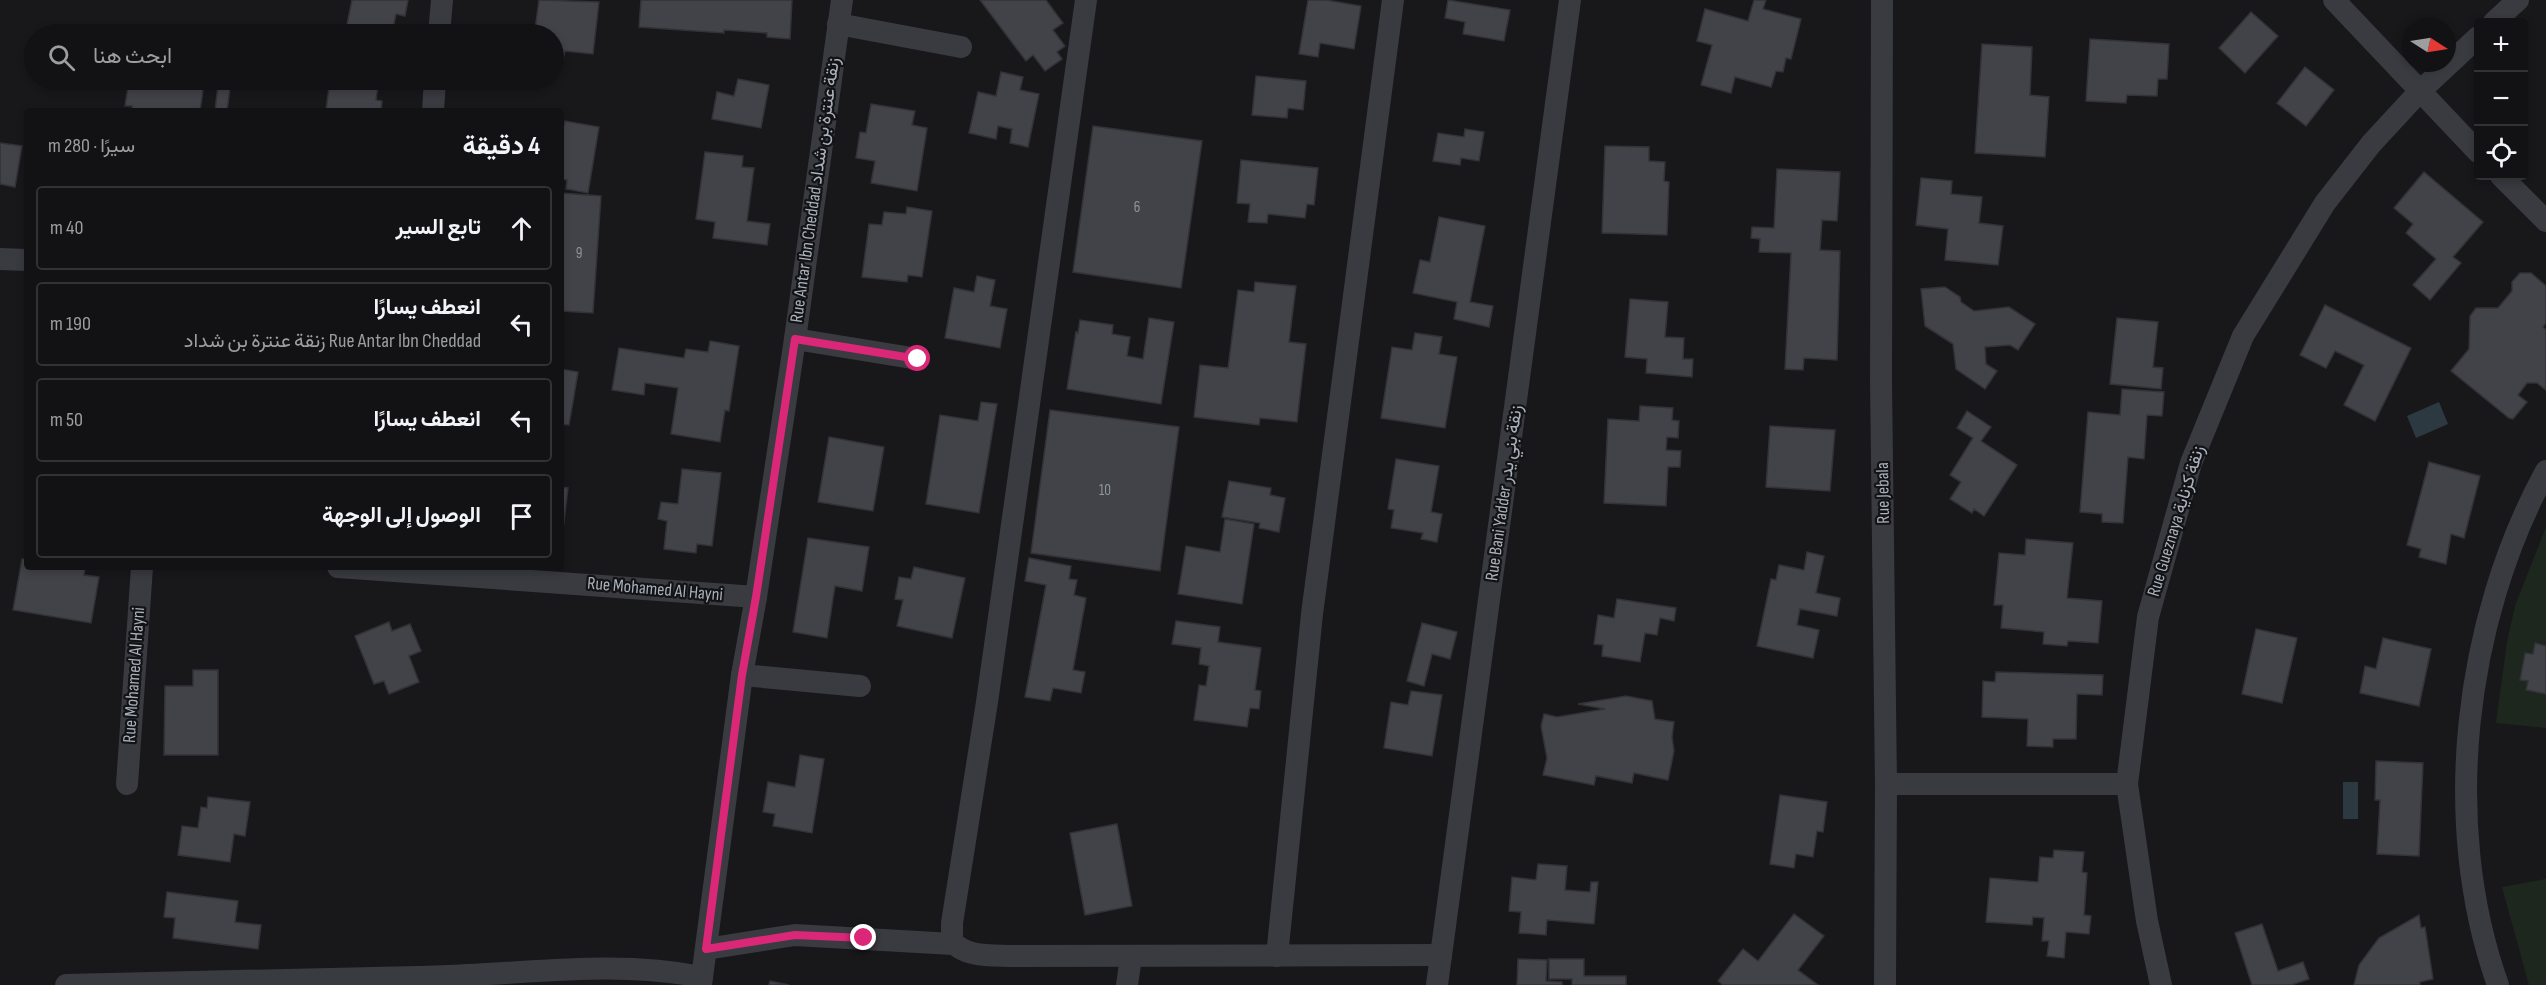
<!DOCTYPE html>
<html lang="ar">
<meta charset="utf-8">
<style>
body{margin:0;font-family:"Sofia Sans Condensed",Vazirmatn,sans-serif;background:#1f2022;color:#f1f3f6;direction:rtl}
.controls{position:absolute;right:18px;top:18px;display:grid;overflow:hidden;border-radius:6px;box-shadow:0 3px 9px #0003}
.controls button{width:54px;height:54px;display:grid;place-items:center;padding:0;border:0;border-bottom:2px solid #313234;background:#121214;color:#f1f3f6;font:30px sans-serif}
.compass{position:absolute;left:2402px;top:18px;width:54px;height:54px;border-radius:50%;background:#121214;box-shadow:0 3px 9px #0003;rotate:102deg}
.stop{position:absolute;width:18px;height:18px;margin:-14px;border:4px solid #db2777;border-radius:50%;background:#fff}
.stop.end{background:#db2777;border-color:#fff;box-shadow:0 2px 6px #0008}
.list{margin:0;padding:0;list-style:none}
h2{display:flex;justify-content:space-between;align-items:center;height:78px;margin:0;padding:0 24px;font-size:26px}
h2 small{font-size:20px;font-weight:400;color:#9c9ea0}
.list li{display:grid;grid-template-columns:39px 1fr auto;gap:18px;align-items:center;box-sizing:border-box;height:84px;margin:0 12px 12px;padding:0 12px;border:2px solid #313234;border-radius:6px}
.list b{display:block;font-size:22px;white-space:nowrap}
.list p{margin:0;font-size:20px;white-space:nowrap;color:#9c9ea0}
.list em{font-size:20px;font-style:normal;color:#9c9ea0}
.icon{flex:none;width:33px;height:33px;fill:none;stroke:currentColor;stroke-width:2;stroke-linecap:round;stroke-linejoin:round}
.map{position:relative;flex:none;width:2546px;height:985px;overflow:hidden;direction:ltr}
.search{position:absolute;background:#121214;box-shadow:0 3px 9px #0003;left:24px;top:24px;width:540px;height:66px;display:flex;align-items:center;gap:15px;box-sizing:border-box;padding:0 21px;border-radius:33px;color:#9c9ea0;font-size:22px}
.panel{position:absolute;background:#121214;box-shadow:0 3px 9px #0003;left:24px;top:108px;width:540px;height:462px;border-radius:6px;direction:rtl}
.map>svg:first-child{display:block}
</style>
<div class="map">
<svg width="2546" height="985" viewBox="0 0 2546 985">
<rect width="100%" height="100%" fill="#18181b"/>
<g fill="#1e271e">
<polygon points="2546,527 2546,646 2535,644 2533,654 2525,653 2520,680 2528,681 2527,690 2546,694 2546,728 2496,723 2507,642 2515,606"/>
<polygon points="2546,879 2546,985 2529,985 2502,887"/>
</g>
<g fill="#2d3941">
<polygon points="2439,402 2448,424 2416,438 2407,416"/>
<rect x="2343" y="782" width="15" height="37"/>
</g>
<g fill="#424348" stroke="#323237" stroke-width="1.5">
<polygon points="352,0 408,0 405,16 396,14 392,34 345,34"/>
<polygon points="539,0 599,2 593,54 565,51 563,60 554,59 554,34 526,34 526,29 535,30"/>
<polygon points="641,0 792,0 790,39 767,37 767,33 724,30 724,33 639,27"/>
<polygon points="980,0 1046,0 1063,23 1053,30 1065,46 1057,52 1062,59 1045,71 1033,55 1026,61"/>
<polygon points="1308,0 1326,0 1361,6 1354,49 1320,43 1318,57 1299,54"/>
<polygon points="1448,0 1510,10 1504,41 1463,34 1465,22 1445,18"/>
<polygon points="1754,0 1766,0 1763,9 1801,19 1791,59 1786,58 1783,72 1776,71 1771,87 1735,77 1731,93 1701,85 1712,45 1697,41 1705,9 1748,21"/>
<polygon points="2251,12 2278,36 2245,73 2219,48"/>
<polygon points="213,30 237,33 237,34 212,34"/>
<polygon points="2090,39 2169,44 2167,79 2158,79 2157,96 2127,95 2126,103 2086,101"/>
<polygon points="1982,44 2032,47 2030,95 2049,97 2045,157 1975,153"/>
<polygon points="2305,67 2334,90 2306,126 2277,103"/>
<polygon points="1001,72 1023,77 1020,90 1039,94 1028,147 1010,143 1012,129 998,126 996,139 969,133 978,92 996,96"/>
<polygon points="1256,76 1306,81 1303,110 1288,108 1287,118 1252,115"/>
<polygon points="738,79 769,85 761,128 712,119 717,92 734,96"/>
<polygon points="129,80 231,80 227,111 215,111 218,85 204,83 200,111 132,111 132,106 125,106"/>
<polygon points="330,80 378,86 376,100 382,101 381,111 326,110"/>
<polygon points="871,104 915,111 912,125 927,128 917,191 871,183 875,161 856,158 860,132 866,133"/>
<polygon points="565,121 599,127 588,193 566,189 567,180 561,179 561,134"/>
<polygon points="1093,126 1202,141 1181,288 1073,272"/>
<polygon points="1465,129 1484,132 1479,161 1461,158 1460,165 1433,161 1438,133 1464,137"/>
<polygon points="0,143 22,146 15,187 0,184"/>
<polygon points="1605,146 1649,147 1649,161 1665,162 1664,181 1669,182 1667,235 1602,233"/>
<polygon points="705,152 743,156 742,167 754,168 747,221 770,224 767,245 713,238 715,222 696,219"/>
<polygon points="1241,160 1318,168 1314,205 1307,204 1305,218 1268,214 1267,223 1248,222 1250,204 1237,203"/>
<polygon points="1777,169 1840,172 1837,221 1822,220 1820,250 1840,251 1837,360 1804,358 1803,370 1785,369 1791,253 1759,252 1760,239 1751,238 1752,227 1774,228"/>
<polygon points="2424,172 2483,222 2453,257 2461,263 2430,300 2413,285 2436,259 2406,233 2413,224 2394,208"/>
<polygon points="1921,178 1952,181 1951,194 1982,197 1979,223 2003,226 1998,265 1945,260 1948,229 1916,225"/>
<polygon points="561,193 601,196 593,313 561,311"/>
<polygon points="907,207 932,211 922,277 908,275 907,282 862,277 869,224 882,225 884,212 906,214"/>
<polygon points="1439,217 1485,226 1470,302 1493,306 1489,327 1454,319 1457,302 1413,293 1420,260 1430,262"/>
<polygon points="2520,273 2531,273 2546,286 2546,323 2543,327 2546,330 2546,390 2537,383 2527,383 2518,395 2527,402 2513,419 2509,418 2451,371 2469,349 2470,316 2476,308 2498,308 2512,291 2512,282"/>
<polygon points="977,276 995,280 990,306 1007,309 1000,348 945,338 954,288 974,292"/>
<polygon points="1255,282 1296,286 1289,342 1306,344 1297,422 1260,418 1259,425 1194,417 1200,365 1228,368 1238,290 1254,292"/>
<polygon points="1945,287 1960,297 1961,302 1974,311 2009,307 2035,324 2018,350 2010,345 1985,347 1986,364 1997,371 1985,389 1956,369 1953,344 1925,326 1921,289"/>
<polygon points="1630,299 1668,302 1665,337 1684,338 1683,359 1693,359 1692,377 1646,373 1647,359 1625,357"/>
<polygon points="2325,305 2411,348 2375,421 2344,405 2364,365 2335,351 2326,368 2300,355"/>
<polygon points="1149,318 1174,322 1161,404 1067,389 1076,332 1078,333 1080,320 1113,325 1112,334 1130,337 1127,356 1143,359"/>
<polygon points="2117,318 2158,322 2153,367 2163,368 2161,389 2110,384"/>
<polygon points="1415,333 1442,337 1439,354 1457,357 1445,428 1381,418 1392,347 1412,350"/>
<polygon points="710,341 739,346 729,411 725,410 720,442 671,434 678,388 645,383 644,395 612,390 619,348 684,358 686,349 708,352"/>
<polygon points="561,369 578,372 569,425 561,424"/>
<polygon points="2122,389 2164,392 2162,416 2147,415 2144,459 2128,457 2123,523 2102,522 2102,514 2080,512 2088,412 2120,415"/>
<polygon points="981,402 997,404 979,513 926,504 940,415 978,421"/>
<polygon points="1640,406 1673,408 1672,420 1679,421 1678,438 1667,437 1666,450 1681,451 1680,467 1668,467 1666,506 1604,503 1608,419 1639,421"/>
<polygon points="1050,410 1179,427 1160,571 1031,553"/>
<polygon points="1967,411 1991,427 1981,441 2017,465 1984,516 1974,509 1972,513 1950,499 1961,482 1950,475 1973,438 1957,428"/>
<polygon points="1770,426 1835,430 1830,491 1766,487"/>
<polygon points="829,437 884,447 873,511 818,502"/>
<polygon points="1396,459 1439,466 1431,512 1442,514 1437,542 1421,539 1423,533 1391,528 1394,510 1388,509"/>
<polygon points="2429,462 2480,476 2464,538 2451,534 2446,564 2419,557 2421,549 2407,545"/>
<polygon points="682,469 721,473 712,546 697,544 696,553 664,549 667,521 658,519 661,502 678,504"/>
<polygon points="1229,481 1271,488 1270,495 1285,498 1279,532 1259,528 1260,523 1222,517"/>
<polygon points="561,487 568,488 561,547"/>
<polygon points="1225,519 1254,524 1242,604 1178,594 1186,546 1220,552"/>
<polygon points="808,538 869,547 862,591 835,586 827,638 793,632"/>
<polygon points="2026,539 2073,543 2067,598 2102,601 2098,643 2068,641 2067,646 2043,644 2044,632 2001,628 2003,605 1994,605 1999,553 2025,555"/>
<polygon points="1807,552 1824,556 1816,593 1840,598 1837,616 1800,609 1797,625 1819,630 1813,658 1757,646 1771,579 1776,580 1779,565 1804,570"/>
<polygon points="1029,558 1071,566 1069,579 1077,580 1074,595 1086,598 1073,670 1085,672 1081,693 1053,688 1050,701 1025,697 1046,585 1025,581"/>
<polygon points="22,559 27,559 27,567 73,567 85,569 84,575 99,577 91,623 13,610"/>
<polygon points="914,567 965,578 952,638 897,626 903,600 895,599 899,577 911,579"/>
<polygon points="1617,599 1676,608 1674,621 1660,618 1657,635 1645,633 1640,662 1602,656 1603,645 1594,644 1598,615 1614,618"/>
<polygon points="1176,621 1220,627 1218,642 1261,648 1255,690 1261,691 1259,709 1250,708 1247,727 1194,720 1199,685 1206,686 1209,666 1199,664 1201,648 1172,644"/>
<polygon points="389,622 392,631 410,624 421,651 409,656 419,682 389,694 384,681 374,684 355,636"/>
<polygon points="1422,623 1457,632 1450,659 1432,654 1424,686 1407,681"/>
<polygon points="2256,629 2297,638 2282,703 2242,694"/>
<polygon points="2383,638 2431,649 2419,706 2360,693 2365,666 2376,669"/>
<polygon points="2535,643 2546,646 2546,694 2526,690 2528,681 2520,680 2525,653 2533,654"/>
<polygon points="193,670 218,670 218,755 164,755 165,686 193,686"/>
<polygon points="1996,672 2103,675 2102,695 2077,694 2076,739 2053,739 2053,747 2027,746 2028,719 1982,717 1983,681 1995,682"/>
<polygon points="1411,691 1442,695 1432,756 1384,748 1391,702 1408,705"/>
<polygon points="1626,696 1652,701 1655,719 1674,722 1672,737 1674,751 1668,780 1634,773 1632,783 1596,776 1594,785 1543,775 1547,758 1541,726 1544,714 1557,717 1605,709 1578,704"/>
<polygon points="800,755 824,759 812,833 773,826 775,814 763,812 768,782 795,787"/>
<polygon points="2376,761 2423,763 2419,856 2377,854 2380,800 2375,800"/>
<polygon points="1780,795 1827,802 1823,832 1817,831 1813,857 1796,854 1794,868 1770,864"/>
<polygon points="208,797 250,802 245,836 234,834 230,862 178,855 182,826 198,828 201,807 207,808"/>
<polygon points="1117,824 1132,906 1085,915 1070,833"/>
<polygon points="2054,850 2084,852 2082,872 2087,873 2084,915 2091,916 2089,934 2066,932 2064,958 2047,956 2049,941 2042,941 2044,918 2033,917 2032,925 1986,922 1990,878 2038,882 2040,857 2053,858"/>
<polygon points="1538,864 1567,866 1565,890 1590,892 1591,882 1598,882 1594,924 1547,920 1546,935 1519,933 1521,912 1509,911 1512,877 1536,880"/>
<polygon points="167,892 238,901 235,922 261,925 258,949 173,938 175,918 164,917"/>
<polygon points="1794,914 1824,936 1798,970 1818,985 1723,985 1718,981 1743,949 1758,961"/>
<polygon points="2419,915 2421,928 2425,927 2433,979 2420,982 2420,985 2354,985 2359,965 2379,938"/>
<polygon points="2262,924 2278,971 2303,962 2309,979 2291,985 2252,985 2235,933"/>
<polygon points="1518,959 1547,960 1546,981 1562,982 1562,985 1517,985"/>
<polygon points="1549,959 1584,959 1584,976 1626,976 1626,985 1572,985 1572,979 1549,979"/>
<polygon points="770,981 789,985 769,985"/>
</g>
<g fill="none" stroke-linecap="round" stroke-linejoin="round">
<g stroke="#393b40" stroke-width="22">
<path d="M1086 0 987 702 952 923V941C965 958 993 955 1013 956L1441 955"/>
<polyline points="1882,0 1881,382 1886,784 1885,985"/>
<polyline points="2334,0 2478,152"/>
<polyline points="2494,22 2518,0"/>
<polyline points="838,24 961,47"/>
<polyline points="439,34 442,0"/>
<polyline points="433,111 435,80"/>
<polyline points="2501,176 2546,221"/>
<polyline points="0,259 27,260"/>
<polyline points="795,339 918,359"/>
<polyline points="338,567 756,597"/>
<polyline points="742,675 860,686"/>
<polyline points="127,784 142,567"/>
<polyline points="1886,784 2127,784"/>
<polyline points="706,949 795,935 953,944"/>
<polyline points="1277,956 1312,614 1393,0"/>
<path d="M66 985C194 982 321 980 448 976 534 973 618 960 702 977"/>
<polyline points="701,985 742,675 756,597 795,339 842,0"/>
<polyline points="1127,985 1131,957"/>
<polyline points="1437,985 1570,0"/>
<polyline points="2161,985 2147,921 2127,784 2148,617 2191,463 2243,336 2325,203 2371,144 2419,92 2478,37"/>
<path d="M2498 985C2440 823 2464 621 2546 471"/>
</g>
</g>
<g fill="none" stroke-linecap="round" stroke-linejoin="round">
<polyline stroke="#db2777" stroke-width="8" points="864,938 795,935 706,949 742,675 756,597 795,339 918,359"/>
</g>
<g text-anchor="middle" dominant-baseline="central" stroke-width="4.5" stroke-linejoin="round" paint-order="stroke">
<g font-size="15" fill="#8f969f">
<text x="1137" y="207">6</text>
<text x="579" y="253">9</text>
<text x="1105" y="490">10</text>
</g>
<g font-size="18" fill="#a9b1bc" stroke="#131316">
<text transform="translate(815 190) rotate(-82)">Rue Antar Ibn Cheddad زنقة عنترة بن شداد</text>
<text transform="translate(1504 493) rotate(-82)">Rue Bani Yadder زنقة بني يدر</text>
<text transform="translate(1883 493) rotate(-91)">Rue Jebala</text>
<text transform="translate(2176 521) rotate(-73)">Rue Gueznaya زنقة كزناية</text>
<text transform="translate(655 589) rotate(5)">Rue Mohamed Al Hayni</text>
<text transform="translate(134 675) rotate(-86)">Rue Mohamed Al Hayni</text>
</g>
</g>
</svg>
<div class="controls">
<button>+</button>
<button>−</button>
<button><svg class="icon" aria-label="locate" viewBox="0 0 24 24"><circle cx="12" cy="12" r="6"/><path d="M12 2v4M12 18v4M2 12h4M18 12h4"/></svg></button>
</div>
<svg class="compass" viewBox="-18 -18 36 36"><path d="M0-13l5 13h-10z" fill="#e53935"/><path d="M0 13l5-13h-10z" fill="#9c9ea0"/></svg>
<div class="stop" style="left:918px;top:359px"></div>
<div class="stop end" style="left:864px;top:938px"></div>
<div class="search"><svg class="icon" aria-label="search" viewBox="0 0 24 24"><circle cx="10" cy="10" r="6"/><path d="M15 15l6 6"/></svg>ابحث هنا</div>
<section class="panel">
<h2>4 دقيقة<small>سيرًا · 280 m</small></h2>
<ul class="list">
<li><svg class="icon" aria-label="ahead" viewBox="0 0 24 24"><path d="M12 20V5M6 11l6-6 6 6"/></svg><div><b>تابع السير</b></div><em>40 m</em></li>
<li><svg class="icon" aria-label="left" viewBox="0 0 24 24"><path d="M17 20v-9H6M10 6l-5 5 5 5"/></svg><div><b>انعطف يسارًا</b><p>Rue Antar Ibn Cheddad زنقة عنترة بن شداد</p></div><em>190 m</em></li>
<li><svg class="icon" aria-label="left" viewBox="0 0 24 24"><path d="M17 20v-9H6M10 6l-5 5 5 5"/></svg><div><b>انعطف يسارًا</b></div><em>50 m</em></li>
<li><svg class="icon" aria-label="arrive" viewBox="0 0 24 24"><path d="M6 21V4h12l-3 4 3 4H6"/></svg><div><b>الوصول إلى الوجهة</b></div></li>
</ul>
</section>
</div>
